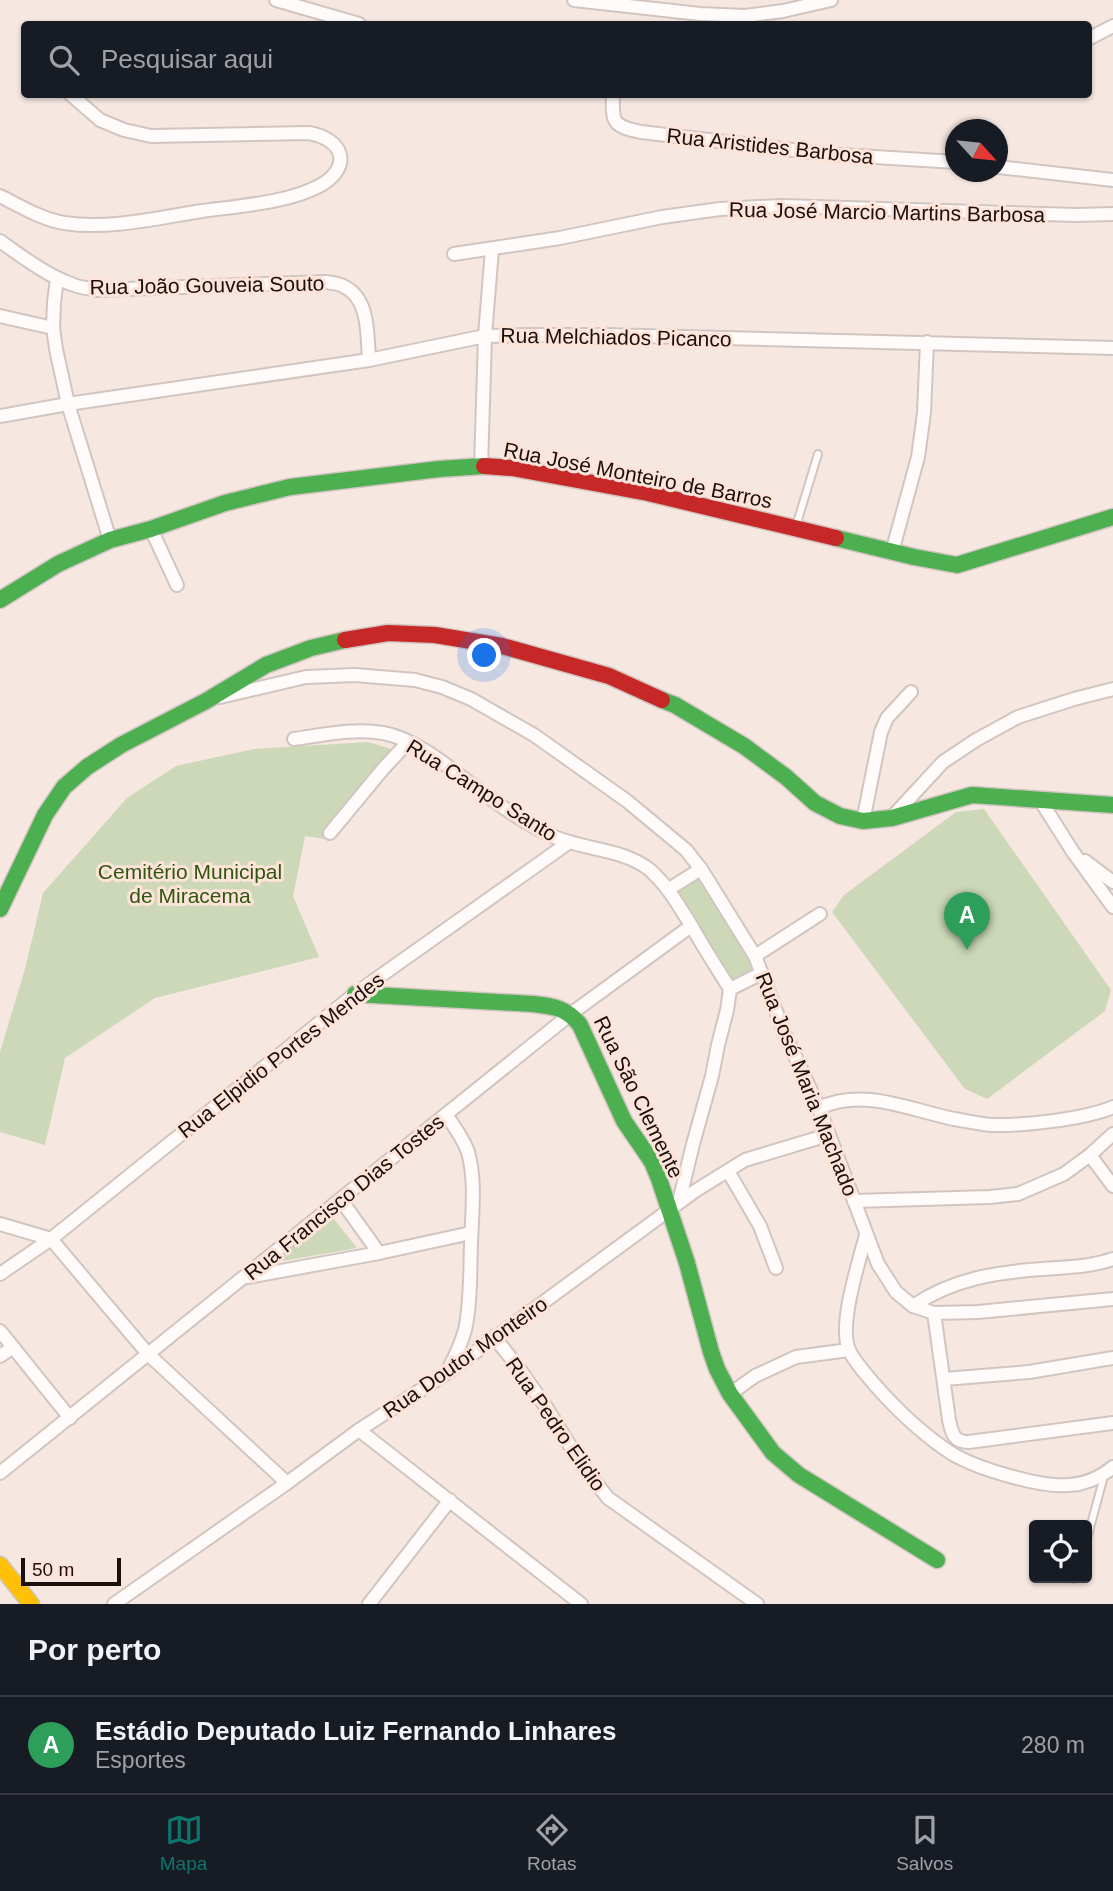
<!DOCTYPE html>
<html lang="pt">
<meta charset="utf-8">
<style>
body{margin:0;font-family:Arial,sans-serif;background:#20242c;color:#f1f3f6}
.controls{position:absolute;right:21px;bottom:21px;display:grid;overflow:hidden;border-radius:7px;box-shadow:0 2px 5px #0004}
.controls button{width:63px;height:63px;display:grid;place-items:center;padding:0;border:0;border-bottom:2px solid #363941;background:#171b24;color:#f1f3f6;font:35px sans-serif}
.compass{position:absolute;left:945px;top:119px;width:63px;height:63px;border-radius:50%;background:#171b24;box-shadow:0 2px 5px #0004;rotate:117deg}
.scale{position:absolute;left:21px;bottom:18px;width:100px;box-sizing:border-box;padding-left:7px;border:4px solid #1b100c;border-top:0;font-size:19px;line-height:24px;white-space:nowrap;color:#1b100c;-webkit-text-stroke:5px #fee3d9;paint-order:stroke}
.you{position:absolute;left:485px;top:656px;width:24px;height:24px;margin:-18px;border:5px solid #fff;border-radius:50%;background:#1a73e8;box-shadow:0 0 0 10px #1a73e833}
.badge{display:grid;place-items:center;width:46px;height:46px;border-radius:50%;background:#0f766e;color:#fff;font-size:23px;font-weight:700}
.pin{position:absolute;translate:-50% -58px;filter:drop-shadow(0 2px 4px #0008)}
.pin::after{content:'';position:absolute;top:37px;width:24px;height:21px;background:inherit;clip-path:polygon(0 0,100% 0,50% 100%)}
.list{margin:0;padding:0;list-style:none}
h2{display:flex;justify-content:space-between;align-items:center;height:91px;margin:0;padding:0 28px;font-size:30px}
h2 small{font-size:23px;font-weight:400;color:#9ea1a6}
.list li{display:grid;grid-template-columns:46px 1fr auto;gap:21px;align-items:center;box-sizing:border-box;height:98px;padding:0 28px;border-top:2px solid #363941}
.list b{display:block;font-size:26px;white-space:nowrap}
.list p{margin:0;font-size:23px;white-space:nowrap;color:#9ea1a6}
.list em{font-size:23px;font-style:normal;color:#9ea1a6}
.icon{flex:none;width:38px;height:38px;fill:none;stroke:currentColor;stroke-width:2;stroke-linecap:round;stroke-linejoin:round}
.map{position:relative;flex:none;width:1113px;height:1604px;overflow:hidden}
.search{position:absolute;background:#171b24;box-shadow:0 2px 5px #0004;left:21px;right:21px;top:21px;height:77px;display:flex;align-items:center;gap:18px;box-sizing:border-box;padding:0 24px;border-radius:7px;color:#9ea1a6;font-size:26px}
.sheet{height:189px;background:#171b24}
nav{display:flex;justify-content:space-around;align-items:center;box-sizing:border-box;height:98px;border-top:2px solid #363941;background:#171b24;font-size:19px;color:#9ea1a6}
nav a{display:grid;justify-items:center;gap:4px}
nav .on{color:#0f766e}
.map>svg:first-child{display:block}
</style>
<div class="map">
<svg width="1113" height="1604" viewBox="0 0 1113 1604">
<rect width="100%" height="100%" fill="#f6e7e1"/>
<g fill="#ccd8b8">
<polygon points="368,742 391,749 325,839 305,836 293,896 319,957 155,998 65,1058 45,1145 0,1132 0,1052 25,969 43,893 127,798 176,766 254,749"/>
<polygon points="984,809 1111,990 1105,1011 987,1099 965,1089 832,912 844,895 956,812"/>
<polygon points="698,873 755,970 724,984 672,891"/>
<polygon points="330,1214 357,1248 271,1263"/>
</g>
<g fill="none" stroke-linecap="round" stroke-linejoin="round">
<g stroke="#d2c5c0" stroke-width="10">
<g id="lane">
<polyline points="796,526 818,454"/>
<polyline points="1087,1539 1104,1476"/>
<polyline points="1073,1579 1074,1578"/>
</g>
</g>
<g stroke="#d2c5c0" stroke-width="16">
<g id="street">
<polyline points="276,0 359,24"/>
<polyline points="574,0 700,14 745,16 783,11 831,0"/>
<polyline points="1088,39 1113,26"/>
<path d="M613 94C612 122 612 126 641 132L826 154 956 162"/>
<polyline points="998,167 1113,180"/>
<path d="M0 196C20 206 41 219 64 223 109 230 157 218 202 211 238 206 289 203 321 185 353 166 343 139 309 133L151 136 124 130 100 120 70 94"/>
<path d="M0 241C21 256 49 277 74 285 81 288 89 288 97 290L326 282C331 283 338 283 343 286 370 298 367 335 369 360"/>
<polyline points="454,254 560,238 662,217 720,209 782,206 1077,215 1113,214"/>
<polyline points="57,278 54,303 53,328 56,349 68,404 110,540"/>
<polyline points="0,316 53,328"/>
<polyline points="0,416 68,404 369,360 485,336 527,335 604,335 1113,348"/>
<polyline points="481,466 485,336 492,249"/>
<polyline points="151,529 177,585"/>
<polyline points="892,552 918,457 924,413 927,342"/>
<polyline points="220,697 306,677 355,675 415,680 442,687 471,699 534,735 627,801 686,850 701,869 755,956 784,1032 819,1108 878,1264 896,1292 913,1306 934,1313 978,1312 1113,1299"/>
<path d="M294 739C323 735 354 728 383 733 417 739 452 770 479 790 499 805 527 824 550 835 581 850 623 848 650 870 668 886 678 905 691 925 703 947 717 968 730 989"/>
<polyline points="1040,800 1073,852 1113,907"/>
<polyline points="894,815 943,762 976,740 1018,717 1074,699 1113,689"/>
<polyline points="863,821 881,732 887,718 911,692"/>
<polyline points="330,833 383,769 408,742"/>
<polyline points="1085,861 1113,882"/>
<polyline points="669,889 701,869"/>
<polyline points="755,956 820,914"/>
<path d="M819 1108C863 1087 910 1110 954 1119 966 1121 979 1124 992 1125 1021 1126 1087 1119 1113 1107"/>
<path d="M446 1115C454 1126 463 1138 468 1152 476 1181 472 1213 471 1244 470 1272 471 1302 465 1330 461 1344 455 1357 448 1370"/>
<polyline points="1090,1155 1113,1186"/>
<polyline points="728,1171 760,1226 776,1268"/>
<polyline points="341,1200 379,1253"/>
<polyline points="854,1201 990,1197 1018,1194 1064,1174 1090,1155 1113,1134"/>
<polyline points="679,1202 693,1144 712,1076 718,1045 727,1010 730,989 762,973"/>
<polyline points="0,1224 51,1239 148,1354 287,1483"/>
<path d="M866 1235C859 1262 838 1325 849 1350 855 1363 866 1374 875 1385 898 1411 922 1434 951 1453 975 1468 1041 1488 1069 1485 1085 1484 1101 1477 1113 1467"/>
<polyline points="0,1274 51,1239 355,994 568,843"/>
<polyline points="248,1277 379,1253 471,1233"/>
<path d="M913 1306C952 1279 997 1272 1043 1269 1066 1267 1091 1267 1113 1259"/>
<path d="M934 1313 949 1420C952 1433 953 1442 969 1442L1113 1423"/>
<polyline points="0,1331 70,1418"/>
<polyline points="495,1338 518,1367 546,1407 582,1465 608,1498 757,1604"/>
<polyline points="0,1356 13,1347"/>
<polyline points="944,1379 1029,1372 1113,1358"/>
<polyline points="730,1394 755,1376 796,1357 849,1350"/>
<polyline points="359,1430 581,1604"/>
<polyline points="0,1473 572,1013 691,926"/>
<polyline points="114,1604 287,1483 359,1430 447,1373 695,1191 745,1160 828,1135"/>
<polyline points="369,1604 450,1500"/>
</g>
</g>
<g stroke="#d2c5c0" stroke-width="19">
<g id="fast">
<polyline points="836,538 914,557 957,565 1113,517"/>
<polyline points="0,600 58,564 110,540 151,529 225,503 290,487 439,469 484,466"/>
<polyline points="662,700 675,705 744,746 786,777 815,803 840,816 863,821 892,818 972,795 1113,805"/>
<polyline points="0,909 45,815 64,787 87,767 121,745 206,701 266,665 311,648 345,640"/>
<path d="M355 994 533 1004C553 1006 567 1008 580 1025L624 1121 652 1162 659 1179 687 1263 711 1352 717 1369 730 1394 773 1453 799 1475 937 1560"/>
</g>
</g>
<g stroke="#d2c5c0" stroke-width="19">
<polyline id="slow" points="0,1565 31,1604"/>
</g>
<g stroke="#d2c5c0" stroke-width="19">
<g id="jam">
<polyline points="484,466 512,468 648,493 836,538"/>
<polyline points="345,640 388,633 435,635 502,646 609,676 662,700"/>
</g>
</g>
<use href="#lane" stroke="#fefbfa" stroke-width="6"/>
<use href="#street" stroke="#fefbfa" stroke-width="12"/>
<use href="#fast" stroke="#4caf50" stroke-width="16"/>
<use href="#slow" stroke="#ffc107" stroke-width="16"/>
<use href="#jam" stroke="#c62828" stroke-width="16"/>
</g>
<g text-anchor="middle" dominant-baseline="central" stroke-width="6" stroke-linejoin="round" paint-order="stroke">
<g font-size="21" fill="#1b100c" stroke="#fee3d9">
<text transform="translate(770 146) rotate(6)">Rua Aristides Barbosa</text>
<text transform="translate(887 212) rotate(1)">Rua José Marcio Martins Barbosa</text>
<text transform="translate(207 285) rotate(-1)">Rua João Gouveia Souto</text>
<text transform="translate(616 337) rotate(1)">Rua Melchiados Picanco</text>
<text transform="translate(638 475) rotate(11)">Rua José Monteiro de Barros</text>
<text transform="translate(482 790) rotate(32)">Rua Campo Santo</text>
<text transform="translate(281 1055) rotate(-38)">Rua Elpidio Portes Mendes</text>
<text transform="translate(807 1084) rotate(68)">Rua José Maria Machado</text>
<text transform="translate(639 1097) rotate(64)">Rua São Clemente</text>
<text transform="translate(344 1197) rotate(-39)">Rua Francisco Dias Tostes</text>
<text transform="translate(465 1357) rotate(-35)">Rua Doutor Monteiro</text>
<text transform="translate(556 1424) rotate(55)">Rua Pedro Elidio</text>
</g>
<g font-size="21" fill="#2f5611" stroke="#fee3d9">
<text x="190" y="871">Cemitério Municipal<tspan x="190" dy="24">de Miracema</tspan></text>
</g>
</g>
</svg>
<div class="controls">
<button><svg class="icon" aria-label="locate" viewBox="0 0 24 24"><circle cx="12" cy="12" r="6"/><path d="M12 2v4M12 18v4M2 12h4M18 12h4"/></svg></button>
</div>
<svg class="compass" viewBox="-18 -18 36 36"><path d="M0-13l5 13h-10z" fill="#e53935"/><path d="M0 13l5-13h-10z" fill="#9ea1a6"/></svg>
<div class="scale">50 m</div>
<div class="you"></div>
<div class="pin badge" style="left:967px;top:950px;background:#2e9e5b">A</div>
<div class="search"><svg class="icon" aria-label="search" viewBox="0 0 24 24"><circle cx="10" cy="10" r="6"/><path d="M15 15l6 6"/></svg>Pesquisar aqui</div>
</div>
<section class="sheet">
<h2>Por perto<small></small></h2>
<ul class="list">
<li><span class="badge" style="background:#2e9e5b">A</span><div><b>Estádio Deputado Luiz Fernando Linhares</b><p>Esportes</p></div><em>280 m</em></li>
</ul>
</section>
<nav>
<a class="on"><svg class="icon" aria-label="map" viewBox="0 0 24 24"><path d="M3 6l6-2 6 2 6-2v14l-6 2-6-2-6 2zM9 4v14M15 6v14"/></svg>Mapa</a>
<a><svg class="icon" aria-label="directions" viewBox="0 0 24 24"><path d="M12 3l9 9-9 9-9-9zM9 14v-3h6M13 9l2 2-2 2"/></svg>Rotas</a>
<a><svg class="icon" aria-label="saved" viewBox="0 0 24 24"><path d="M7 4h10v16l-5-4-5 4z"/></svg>Salvos</a>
</nav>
